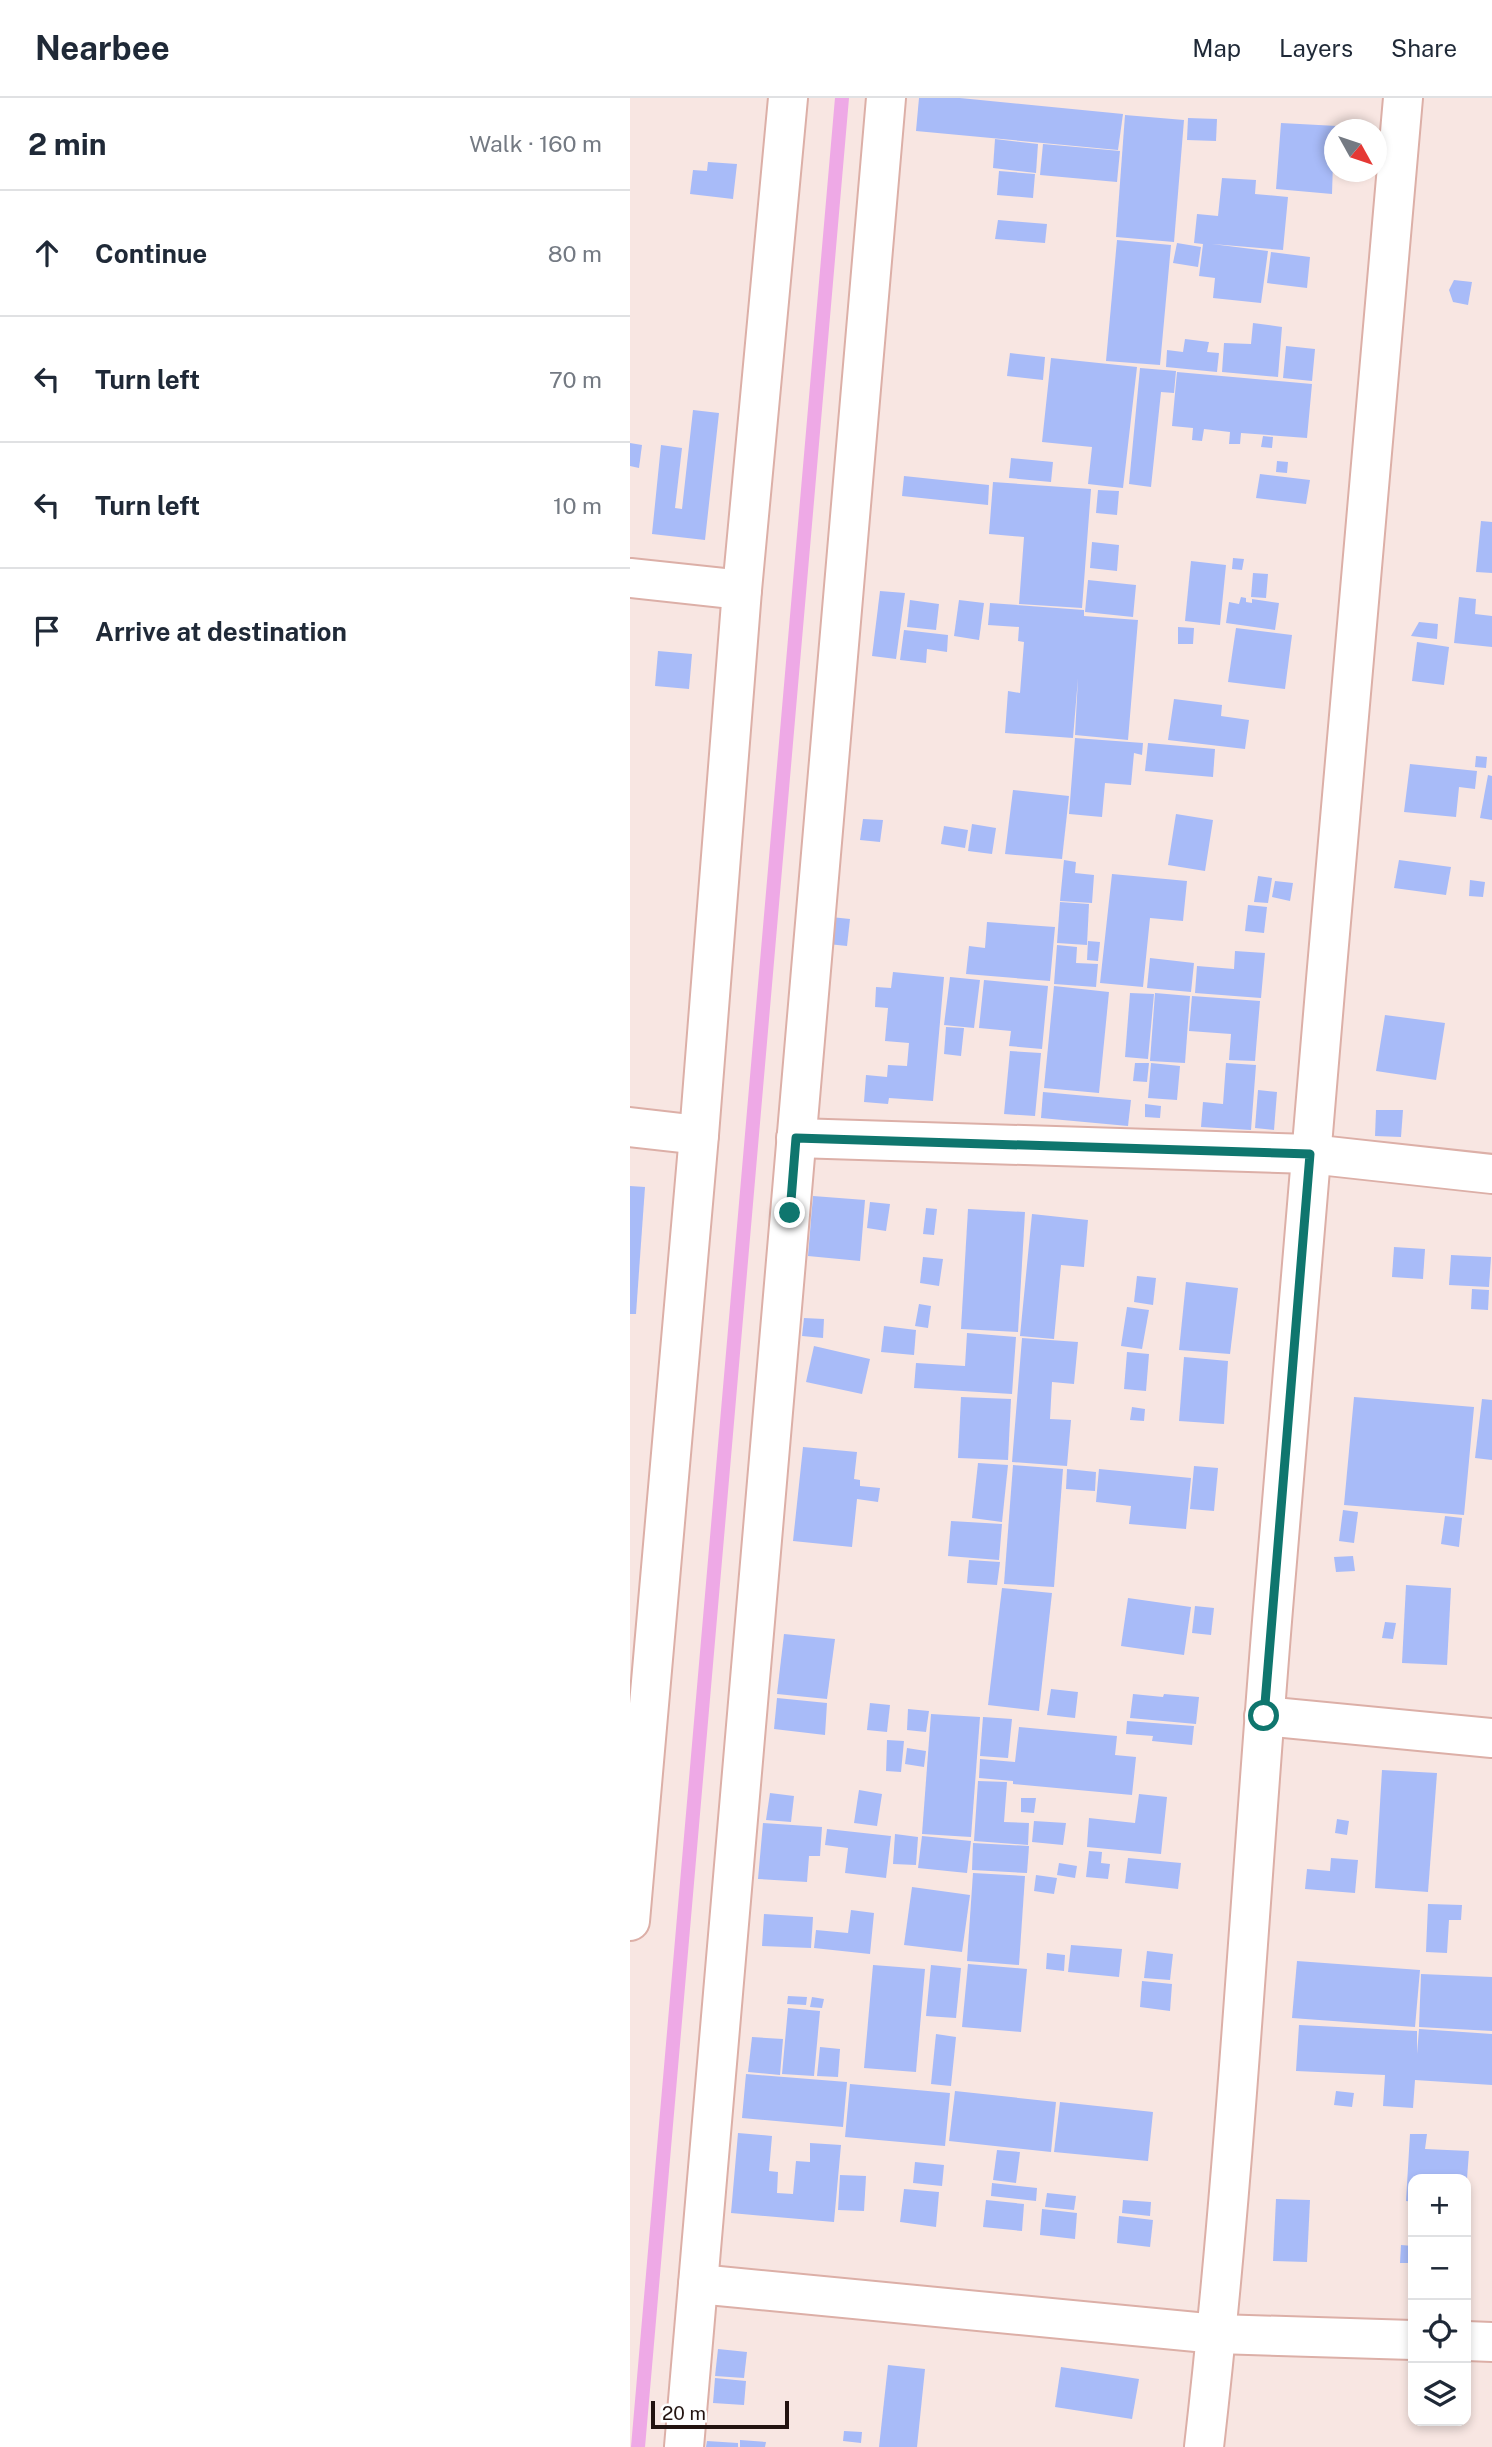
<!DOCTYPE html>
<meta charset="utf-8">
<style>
body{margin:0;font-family:"Public Sans",sans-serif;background:#f2f2f3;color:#1f2937}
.controls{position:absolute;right:21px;bottom:21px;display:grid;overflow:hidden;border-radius:14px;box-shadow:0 4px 10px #0003}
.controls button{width:63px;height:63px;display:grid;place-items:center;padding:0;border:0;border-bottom:2px solid #e0e1e3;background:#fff;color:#1f2937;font:35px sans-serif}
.compass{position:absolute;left:694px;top:21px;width:63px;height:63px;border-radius:50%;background:#fff;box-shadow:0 4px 10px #0003;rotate:130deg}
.scale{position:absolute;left:21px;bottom:18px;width:138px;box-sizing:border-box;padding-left:7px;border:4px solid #231310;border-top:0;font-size:19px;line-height:24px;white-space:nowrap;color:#231310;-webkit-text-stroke:5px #fff;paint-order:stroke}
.stop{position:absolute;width:21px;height:21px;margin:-16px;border:5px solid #0f766e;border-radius:50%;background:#fff}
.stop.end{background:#0f766e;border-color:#fff;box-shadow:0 2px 7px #0008}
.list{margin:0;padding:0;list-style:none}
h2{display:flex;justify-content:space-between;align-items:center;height:91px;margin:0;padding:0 28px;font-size:30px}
h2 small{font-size:23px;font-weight:400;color:#747a83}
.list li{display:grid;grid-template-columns:46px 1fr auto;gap:21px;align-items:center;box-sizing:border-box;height:126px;padding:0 28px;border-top:2px solid #e0e1e3}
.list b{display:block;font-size:26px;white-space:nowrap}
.list em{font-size:23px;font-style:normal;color:#747a83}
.icon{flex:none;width:38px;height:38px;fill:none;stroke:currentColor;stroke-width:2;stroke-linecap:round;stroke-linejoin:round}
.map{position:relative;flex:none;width:862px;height:2349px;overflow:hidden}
header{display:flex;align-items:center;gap:42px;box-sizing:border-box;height:98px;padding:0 35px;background:#fff;border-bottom:2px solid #e0e1e3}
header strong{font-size:33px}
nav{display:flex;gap:38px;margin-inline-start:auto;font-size:24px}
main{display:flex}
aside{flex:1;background:#fff}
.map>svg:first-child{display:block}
</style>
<header>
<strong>Nearbee</strong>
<nav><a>Map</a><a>Layers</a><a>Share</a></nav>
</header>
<main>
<aside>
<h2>2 min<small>Walk · 160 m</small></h2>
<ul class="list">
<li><svg class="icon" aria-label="ahead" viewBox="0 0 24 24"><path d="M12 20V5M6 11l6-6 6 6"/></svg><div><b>Continue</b></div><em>80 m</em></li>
<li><svg class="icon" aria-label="left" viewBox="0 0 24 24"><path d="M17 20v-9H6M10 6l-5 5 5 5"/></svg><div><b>Turn left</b></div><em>70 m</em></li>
<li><svg class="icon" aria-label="left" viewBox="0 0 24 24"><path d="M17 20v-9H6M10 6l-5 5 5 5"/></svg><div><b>Turn left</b></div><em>10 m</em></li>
<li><svg class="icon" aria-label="arrive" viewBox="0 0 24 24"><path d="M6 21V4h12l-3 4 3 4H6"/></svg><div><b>Arrive at destination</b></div></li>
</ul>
</aside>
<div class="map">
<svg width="862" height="2349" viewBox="0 0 862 2349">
<rect width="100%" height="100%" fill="#f8e6e2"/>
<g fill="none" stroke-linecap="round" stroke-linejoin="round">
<polyline stroke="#eea9e6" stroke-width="14" points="8,2349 212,0"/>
</g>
<g fill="#a8bbf8">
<polygon points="289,0 330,0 493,16 488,52 286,33"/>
<polygon points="495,17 554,22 544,144 486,139"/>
<polygon points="558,20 587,21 586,43 557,42"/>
<polygon points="651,25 707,28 707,32 704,32 702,96 646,91"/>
<polygon points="365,41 408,46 406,75 363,70"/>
<polygon points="413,46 490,53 487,84 410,77"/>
<polygon points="78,64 107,66 103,101 60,96 63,72 77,73"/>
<polygon points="369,73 405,76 403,100 367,97"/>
<polygon points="592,80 626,82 625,96 658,99 653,152 582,146 638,153 631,205 583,200 585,180 569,178 573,146 564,145 567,116 588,118"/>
<polygon points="368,122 417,126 415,145 365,141"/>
<polygon points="487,142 541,147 530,267 476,263"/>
<polygon points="547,145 571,149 568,169 543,165"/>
<polygon points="641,154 680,159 677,190 637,185"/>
<polygon points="824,182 842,184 838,207 823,204 819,192"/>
<polygon points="623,225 652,229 648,279 592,274 594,245 621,246"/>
<polygon points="555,241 579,244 577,254 589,255 587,274 536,269 537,252 553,254"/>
<polygon points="656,248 685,251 682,283 653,280"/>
<polygon points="380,255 415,259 413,282 377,278"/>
<polygon points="421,260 507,269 493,390 458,386 462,349 412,344"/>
<polygon points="510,270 546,273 544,295 531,294 521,389 499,386"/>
<polygon points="547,274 682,286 677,340 611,335 610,346 599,346 600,334 574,331 572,343 562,342 563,330 542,328"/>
<polygon points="63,312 89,315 75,442 22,436 31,347 52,350 45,410 52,411"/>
<polygon points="633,338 643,339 642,350 631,349"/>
<polygon points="0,345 12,347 9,370 0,368"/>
<polygon points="381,360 423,364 421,384 379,380"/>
<polygon points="647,363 658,364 657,375 646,374"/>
<polygon points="630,376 680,382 676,406 626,400"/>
<polygon points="274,378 359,387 358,407 272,398"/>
<polygon points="363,384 461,391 452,510 389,506 394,439 359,436"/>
<polygon points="468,392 489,393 487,417 466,415"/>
<polygon points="851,423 862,424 862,475 846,474"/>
<polygon points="462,444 489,447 487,473 460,470"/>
<polygon points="603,460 614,461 612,472 602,471"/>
<polygon points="561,463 596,467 590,527 555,523"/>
<polygon points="623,475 638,476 636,500 621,499"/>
<polygon points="458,482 506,487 503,519 455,514"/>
<polygon points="250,493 275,495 266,561 242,558"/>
<polygon points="611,499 616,500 616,504 622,505 622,501 649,505 645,532 596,525 599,504 609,506"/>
<polygon points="829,499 846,501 845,516 862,518 862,549 824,545"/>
<polygon points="280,502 309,506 306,532 277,529"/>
<polygon points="329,502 354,505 349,542 324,538"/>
<polygon points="360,505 454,512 454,518 508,522 498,642 445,637 448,580 443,640 375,635 378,593 390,595 394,544 388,543 389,529 358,527"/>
<polygon points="789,524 808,526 807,541 781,538"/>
<polygon points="548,529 564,530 563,546 548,546"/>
<polygon points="606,530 662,537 655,591 598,584"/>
<polygon points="274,532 318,537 317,554 297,551 296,565 270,562"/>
<polygon points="787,544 819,549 814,587 782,583"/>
<polygon points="28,553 62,556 59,591 25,588"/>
<polygon points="544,601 592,607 591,618 619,622 615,651 538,642"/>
<polygon points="445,640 513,645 512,657 504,655 501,687 475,685 472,719 439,716"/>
<polygon points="518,645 585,651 583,679 515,673"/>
<polygon points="846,658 857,659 856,670 845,669"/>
<polygon points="780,666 847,673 845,691 829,689 826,719 774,714"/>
<polygon points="858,677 862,678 862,722 850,720"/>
<polygon points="383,692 439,698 432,761 375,756"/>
<polygon points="546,716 583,722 575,773 538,767"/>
<polygon points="233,721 253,722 250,744 230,742"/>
<polygon points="342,726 366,730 362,756 338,753"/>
<polygon points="314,728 338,732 335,750 311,746"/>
<polygon points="434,762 446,764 445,775 464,777 462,805 430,803"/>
<polygon points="769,762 821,769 816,797 764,790"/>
<polygon points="482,776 557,783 553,823 520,820 513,889 470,885"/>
<polygon points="628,778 642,780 638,805 624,804"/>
<polygon points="840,782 855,784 853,799 839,798"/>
<polygon points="645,783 663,785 660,803 642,799"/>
<polygon points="430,804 459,806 457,847 427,845"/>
<polygon points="618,807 637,809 634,835 615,833"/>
<polygon points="201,819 220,821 217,848 198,846"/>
<polygon points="357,824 425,829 420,883 336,876 339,848 355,850"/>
<polygon points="458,843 470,844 468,863 457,862"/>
<polygon points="427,847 447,849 446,865 468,866 466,889 424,886"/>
<polygon points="605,853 635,855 631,900 565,895 567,868 604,871"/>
<polygon points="520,860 564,865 561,894 517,890"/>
<polygon points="263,874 314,879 303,1003 259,1000 258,1006 234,1004 236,977 257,979 258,967 277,968 279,945 255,943 258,910 245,909 246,889 261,890"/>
<polygon points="320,879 350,882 344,930 314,927"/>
<polygon points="354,882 418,888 412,951 379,948 381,933 349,930"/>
<polygon points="424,888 479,894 469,995 414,990"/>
<polygon points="500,895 524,896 518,961 495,959"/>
<polygon points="525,895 560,898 555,965 520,963"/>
<polygon points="562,898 630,903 625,963 599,962 601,936 559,933"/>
<polygon points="755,917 815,925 806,982 746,973"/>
<polygon points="316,929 334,930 331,958 314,956"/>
<polygon points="380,953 411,955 405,1018 374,1016"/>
<polygon points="505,965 519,965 517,984 503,983"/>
<polygon points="521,965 550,968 547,1002 518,1000"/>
<polygon points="596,965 626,967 621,1032 571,1029 573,1004 593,1006"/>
<polygon points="628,992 647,994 644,1032 625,1030"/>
<polygon points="413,994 501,1002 498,1028 411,1020"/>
<polygon points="515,1006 531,1008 530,1020 515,1019"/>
<polygon points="746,1012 773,1012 771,1039 745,1038"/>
<polygon points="0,1088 15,1089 6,1216 0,1216"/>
<polygon points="183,1098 235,1102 230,1163 178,1158"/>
<polygon points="240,1104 260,1106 256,1133 237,1130"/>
<polygon points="296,1110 307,1111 304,1137 293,1136"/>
<polygon points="338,1111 395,1114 388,1234 331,1231"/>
<polygon points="402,1116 458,1122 454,1169 431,1167 424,1241 390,1238"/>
<polygon points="764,1149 795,1151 793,1181 762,1179"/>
<polygon points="821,1157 861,1159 859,1189 819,1187"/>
<polygon points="293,1159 313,1161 309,1188 290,1185"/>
<polygon points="507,1178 526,1180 523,1207 504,1204"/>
<polygon points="556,1184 608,1190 600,1256 549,1252"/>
<polygon points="842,1191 859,1192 858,1212 841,1211"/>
<polygon points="289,1206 301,1208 298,1230 285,1228"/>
<polygon points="497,1209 519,1212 512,1251 491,1248"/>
<polygon points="174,1220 194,1221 193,1240 172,1238"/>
<polygon points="254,1228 286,1232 284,1257 251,1254"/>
<polygon points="337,1235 386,1239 382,1296 284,1290 286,1265 335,1268"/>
<polygon points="392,1240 448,1244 444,1286 422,1284 420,1321 441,1322 437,1368 382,1364"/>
<polygon points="184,1248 240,1261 232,1296 176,1284"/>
<polygon points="497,1254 519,1256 516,1293 494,1291"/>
<polygon points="554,1259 598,1263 594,1326 549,1323"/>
<polygon points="331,1299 381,1301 378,1362 328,1360"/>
<polygon points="724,1299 844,1309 834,1417 714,1407"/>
<polygon points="852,1301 862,1302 862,1362 845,1360"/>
<polygon points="502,1309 515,1311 514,1323 500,1322"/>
<polygon points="173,1349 227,1354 224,1381 230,1382 230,1388 250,1390 248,1404 227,1401 222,1449 163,1443"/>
<polygon points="348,1365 378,1367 372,1424 342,1420"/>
<polygon points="383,1367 433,1371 424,1489 374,1486"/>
<polygon points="564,1368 588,1370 584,1413 560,1411"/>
<polygon points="437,1371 466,1374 465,1393 436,1391"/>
<polygon points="469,1371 561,1380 556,1431 499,1426 501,1408 466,1404"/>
<polygon points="713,1412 728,1414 724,1445 709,1443"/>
<polygon points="815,1418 832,1420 829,1449 811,1446"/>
<polygon points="321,1423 372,1426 369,1462 318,1458"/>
<polygon points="723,1458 725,1473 706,1474 704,1459"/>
<polygon points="339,1462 370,1464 367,1487 337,1485"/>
<polygon points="776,1487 821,1490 817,1567 772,1565"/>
<polygon points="372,1490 422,1495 409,1613 358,1607"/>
<polygon points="498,1500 561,1509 554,1557 491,1548"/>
<polygon points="565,1508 584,1510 581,1537 562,1535"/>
<polygon points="755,1524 766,1525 763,1541 752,1540"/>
<polygon points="154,1536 205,1541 197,1601 147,1596"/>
<polygon points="421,1591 448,1594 445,1620 417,1617"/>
<polygon points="503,1596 533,1599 534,1596 569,1599 566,1626 500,1620"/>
<polygon points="147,1600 197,1605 195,1637 144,1631"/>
<polygon points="240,1605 260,1607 257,1634 237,1632"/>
<polygon points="278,1611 299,1613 296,1634 277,1632"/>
<polygon points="301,1616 350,1619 341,1739 292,1736"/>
<polygon points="353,1619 382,1621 378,1660 350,1658"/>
<polygon points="497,1623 564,1628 562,1647 522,1643 523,1638 496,1636"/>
<polygon points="389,1629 487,1638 485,1657 506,1659 502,1697 383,1686 383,1683 349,1680 350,1661 385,1664"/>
<polygon points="257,1642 274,1643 271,1674 256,1673"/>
<polygon points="277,1650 296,1653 294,1669 275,1666"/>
<polygon points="752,1672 807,1675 798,1794 745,1790"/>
<polygon points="348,1683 377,1684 374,1724 399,1725 398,1747 344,1743"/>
<polygon points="229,1692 252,1696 247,1728 224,1725"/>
<polygon points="140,1695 164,1698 161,1724 136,1722"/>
<polygon points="509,1696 537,1699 531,1756 457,1749 459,1720 505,1725"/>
<polygon points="391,1700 406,1700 404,1715 391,1714"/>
<polygon points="707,1721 719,1723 717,1737 705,1735"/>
<polygon points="404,1723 436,1725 433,1747 402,1744"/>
<polygon points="133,1725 192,1729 190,1758 179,1758 177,1784 128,1781"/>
<polygon points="197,1731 261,1738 256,1780 215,1775 218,1750 195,1747"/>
<polygon points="265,1736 288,1739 286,1767 263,1766"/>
<polygon points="292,1738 341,1743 337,1775 288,1770"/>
<polygon points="343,1745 399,1748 397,1775 342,1772"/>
<polygon points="459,1753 472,1754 471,1765 480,1766 478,1781 456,1779"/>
<polygon points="498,1760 551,1765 548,1791 495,1785"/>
<polygon points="701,1760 728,1762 725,1795 675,1791 677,1771 700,1773"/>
<polygon points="429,1765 447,1768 445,1780 427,1777"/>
<polygon points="343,1775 395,1778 389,1867 337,1863"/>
<polygon points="406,1777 427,1780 424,1796 404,1793"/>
<polygon points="282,1789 340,1797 332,1854 274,1847"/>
<polygon points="798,1806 832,1807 831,1822 819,1822 817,1855 796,1854"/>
<polygon points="221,1812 244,1815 240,1856 184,1850 186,1832 218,1835"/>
<polygon points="134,1816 183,1819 181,1850 132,1848"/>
<polygon points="441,1847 492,1851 489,1879 438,1874"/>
<polygon points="517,1853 543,1856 540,1882 514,1880"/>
<polygon points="417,1855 435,1857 434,1873 416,1871"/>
<polygon points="667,1863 790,1872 785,1929 662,1920"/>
<polygon points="338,1866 397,1871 391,1934 332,1929"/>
<polygon points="243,1867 295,1871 286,1974 234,1970"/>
<polygon points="301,1867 331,1870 326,1920 296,1918"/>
<polygon points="791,1876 862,1879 862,1933 789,1929"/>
<polygon points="512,1883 542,1886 540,1913 510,1909"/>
<polygon points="158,1898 177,1899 176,1907 157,1906"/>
<polygon points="182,1899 194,1901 192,1910 180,1909"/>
<polygon points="158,1910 190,1913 184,1978 152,1976"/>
<polygon points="669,1927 787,1933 787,1956 789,1931 862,1936 862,1987 785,1982 783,2010 753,2008 755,1977 666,1973"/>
<polygon points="306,1936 326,1939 321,1988 301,1986"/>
<polygon points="122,1939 153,1941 150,1977 118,1974"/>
<polygon points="190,1949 210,1951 208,1979 187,1978"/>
<polygon points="116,1976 217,1984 213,2029 112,2020"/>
<polygon points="220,1986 320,1995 315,2048 215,2039"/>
<polygon points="325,1993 426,2004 421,2054 319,2043"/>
<polygon points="706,1993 724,1995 722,2009 704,2007"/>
<polygon points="430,2004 523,2014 518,2063 424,2054"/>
<polygon points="108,2035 142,2038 139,2073 148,2074 147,2095 163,2096 166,2063 180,2064 180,2045 211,2047 204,2124 101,2115"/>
<polygon points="780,2036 797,2036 795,2051 839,2053 837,2081 783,2081 783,2104 776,2103"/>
<polygon points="367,2052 390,2054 386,2085 363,2082"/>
<polygon points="285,2064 314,2067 312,2088 283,2085"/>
<polygon points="210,2077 236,2078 234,2113 208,2112"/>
<polygon points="362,2085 407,2090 406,2103 361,2098"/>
<polygon points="274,2091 309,2094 306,2129 270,2124"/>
<polygon points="417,2095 446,2098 444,2112 415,2109"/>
<polygon points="646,2101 680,2102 677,2164 643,2163"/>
<polygon points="356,2102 394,2106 392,2133 353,2129"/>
<polygon points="493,2102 521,2104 520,2118 492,2115"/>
<polygon points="412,2111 447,2115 445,2141 410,2137"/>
<polygon points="489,2118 523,2122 520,2149 487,2145"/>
<polygon points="771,2147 783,2148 783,2165 770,2165"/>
<polygon points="88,2251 117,2254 114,2280 85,2278"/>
<polygon points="258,2267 295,2271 287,2349 249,2349"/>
<polygon points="431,2269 509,2281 502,2321 425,2309"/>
<polygon points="85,2280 116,2283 114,2307 83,2305"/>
<polygon points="214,2333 232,2334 231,2345 213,2343"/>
<polygon points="110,2342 136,2344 135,2349 110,2349"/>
<polygon points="77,2343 108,2345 108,2349 76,2349"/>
</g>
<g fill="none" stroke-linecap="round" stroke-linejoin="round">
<g stroke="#dcafa7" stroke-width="42">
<g id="minor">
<polyline points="0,480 112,492"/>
<polyline points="0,1029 69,1037"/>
<polyline points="166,1040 680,1056 862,1076"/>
<polyline points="634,1618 862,1640"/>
<polyline points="0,1823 69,1037 112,492 158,0"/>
<polyline points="68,2186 587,2236 783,2242"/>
<polyline points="836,2243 862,2244"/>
<polyline points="54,2349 256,0"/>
<path d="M574 2349C606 2071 620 1790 643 1511 684 1007 729 504 773 0"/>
</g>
</g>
<use href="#minor" stroke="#fff" stroke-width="38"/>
</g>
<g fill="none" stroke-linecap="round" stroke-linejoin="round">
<polyline stroke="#0f766e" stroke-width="9" points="160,1115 166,1040 680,1056 634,1618"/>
</g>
</svg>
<div class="controls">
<button>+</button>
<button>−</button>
<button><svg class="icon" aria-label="locate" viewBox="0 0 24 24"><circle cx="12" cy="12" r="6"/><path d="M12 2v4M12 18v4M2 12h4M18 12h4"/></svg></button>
<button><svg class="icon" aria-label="layers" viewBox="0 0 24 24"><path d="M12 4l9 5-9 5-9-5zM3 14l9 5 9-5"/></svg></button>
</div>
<svg class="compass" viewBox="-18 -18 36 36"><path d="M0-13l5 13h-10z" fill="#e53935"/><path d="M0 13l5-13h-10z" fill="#747a83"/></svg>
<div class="scale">20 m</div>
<div class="stop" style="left:634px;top:1618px"></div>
<div class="stop end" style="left:160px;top:1115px"></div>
</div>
</main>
